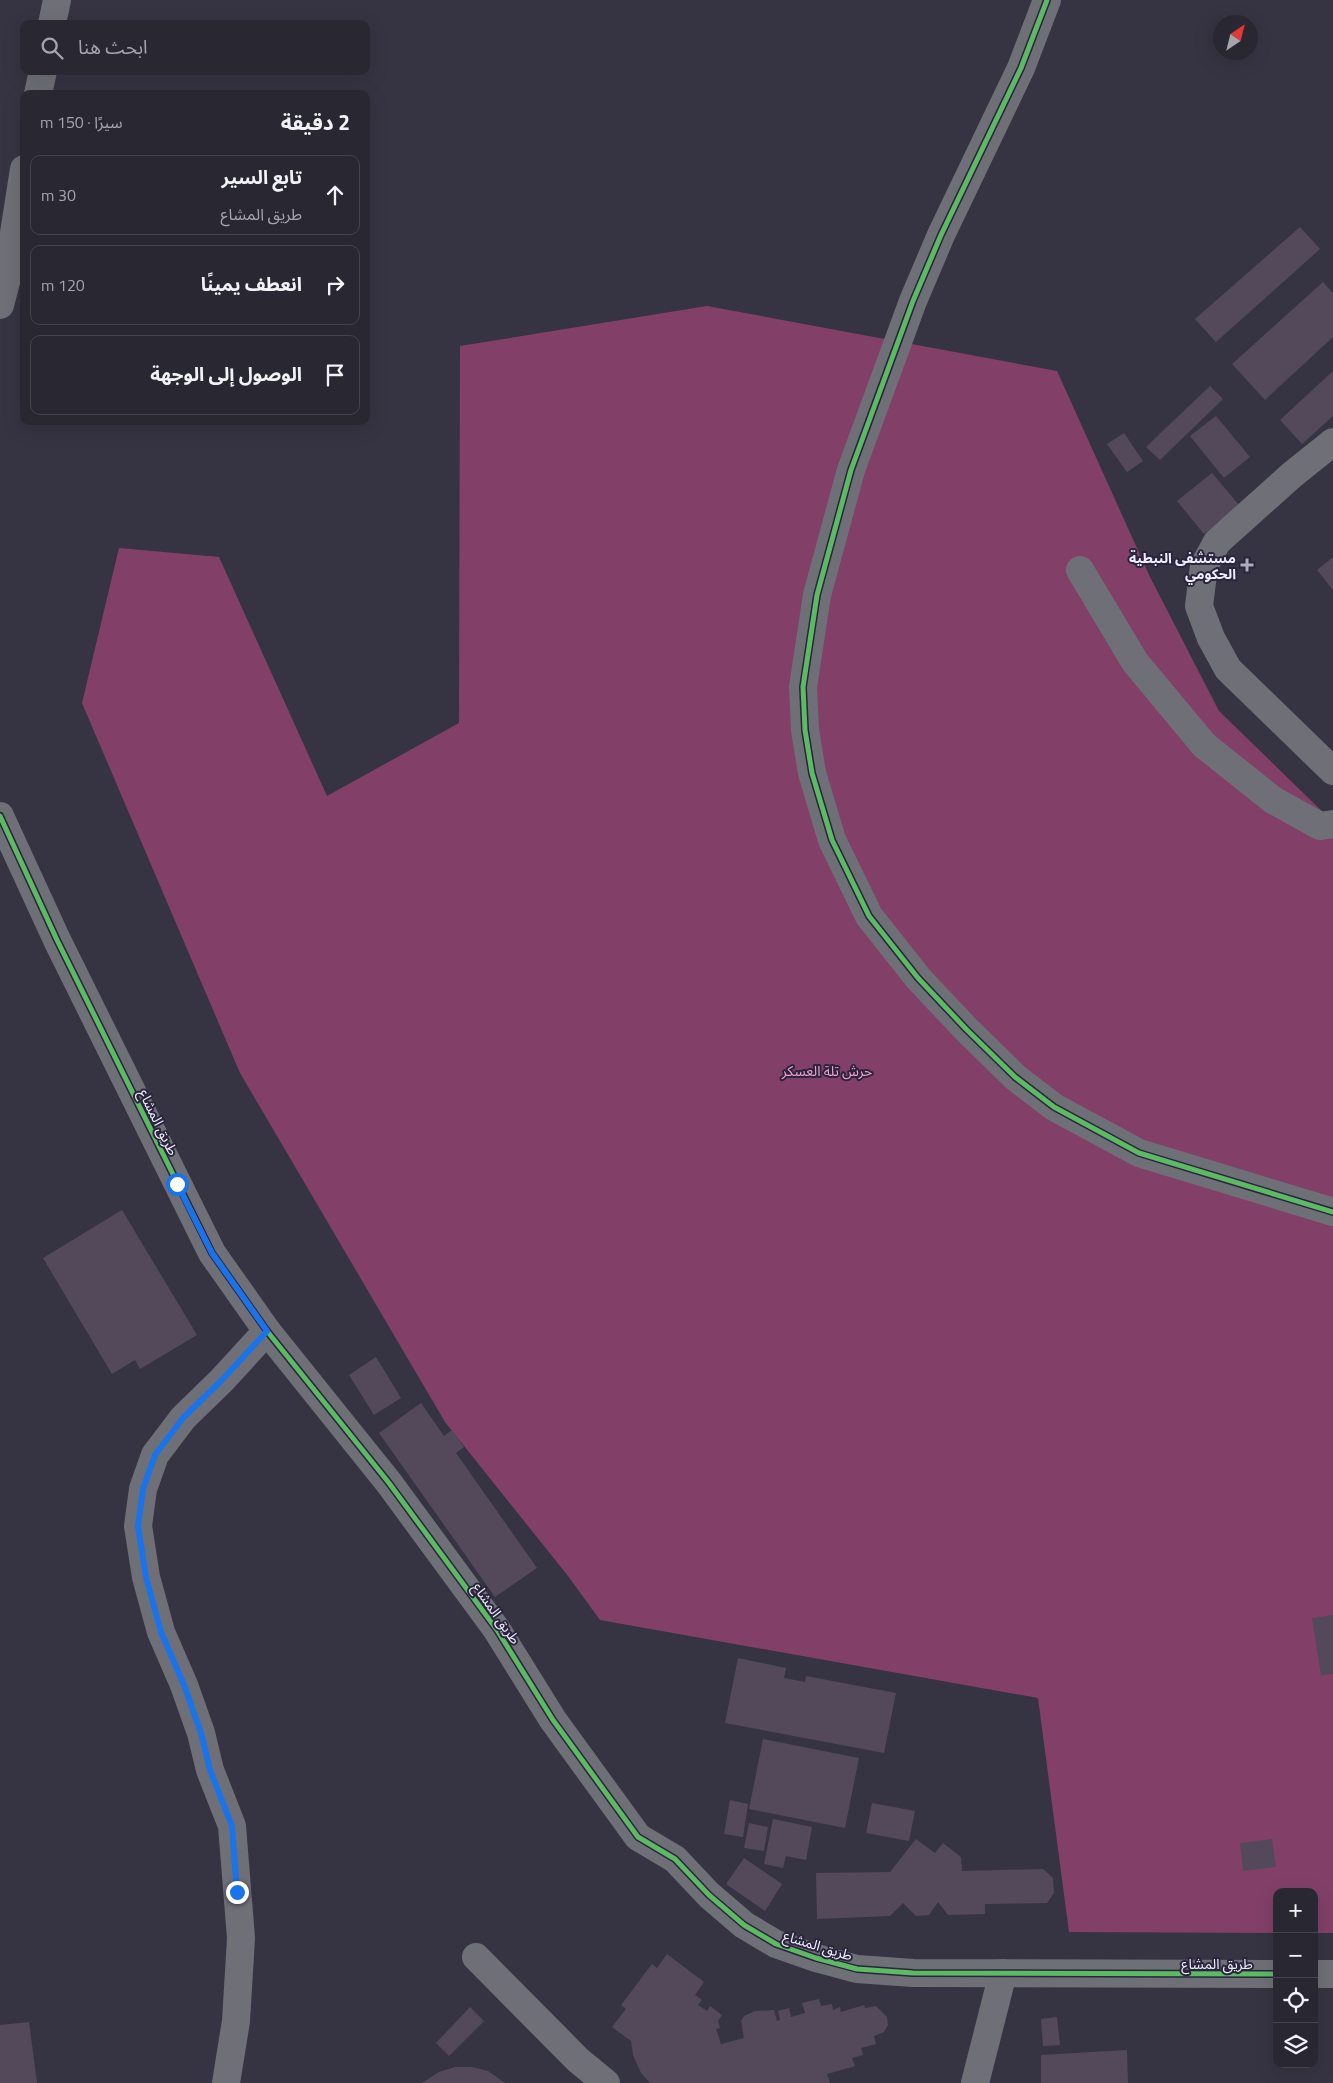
<!DOCTYPE html>
<html lang="ar">
<meta charset="utf-8">
<style>
body{margin:0;font-family:"Titillium Web","Noto Sans Arabic",sans-serif;background:#302f3a;color:#f1f3f6;direction:rtl}
.controls{position:absolute;right:15px;bottom:15px;display:grid;overflow:hidden;border-radius:10px;box-shadow:0 5px 20px #0002}
.controls button{width:45px;height:45px;display:grid;place-items:center;padding:0;border:0;border-bottom:1px solid #44444d;background:#282732;color:#f1f3f6;font:25px sans-serif}
.compass{position:absolute;left:1213px;top:15px;width:45px;height:45px;border-radius:50%;background:#282732;box-shadow:0 5px 20px #0002;rotate:35deg}
.stop{position:absolute;width:15px;height:15px;margin:-11px;border:4px solid #1a73e8;border-radius:50%;background:#fff}
.stop.end{background:#1a73e8;border-color:#fff;box-shadow:0 1px 5px #0008}
.list{margin:0;padding:0;list-style:none}
h2{display:flex;justify-content:space-between;align-items:center;height:65px;margin:0;padding:0 20px;font-size:21px}
h2 small{font-size:16px;font-weight:400;color:#a5a5ac}
.list li{display:grid;grid-template-columns:32px 1fr auto;gap:15px;align-items:center;box-sizing:border-box;height:80px;margin:0 10px 10px;padding:0 10px;border:1px solid #44444d;border-radius:10px}
.list b{display:block;font-size:19px;white-space:nowrap}
.list p{margin:0;font-size:16px;white-space:nowrap;color:#a5a5ac}
.list em{font-size:16px;font-style:normal;color:#a5a5ac}
.icon{flex:none;width:28px;height:28px;fill:none;stroke:currentColor;stroke-width:2;stroke-linecap:round;stroke-linejoin:round}
.map{position:relative;flex:none;width:1333px;height:2083px;overflow:hidden;direction:ltr}
.search{position:absolute;background:#282732;box-shadow:0 5px 20px #0002;left:20px;top:20px;width:350px;height:55px;display:flex;align-items:center;gap:12px;box-sizing:border-box;padding:0 18px;border-radius:10px;color:#a5a5ac;font-size:19px}
.panel{position:absolute;background:#282732;box-shadow:0 5px 20px #0002;left:20px;top:90px;width:350px;height:335px;border-radius:10px;direction:rtl}
.map>svg:first-child{display:block}
</style>
<div class="map">
<svg width="1333" height="2083" viewBox="0 0 1333 2083">
<rect width="100%" height="100%" fill="#363442"/>
<polygon fill="#824069" points="707,306 1057,371 1150,577 1219,711 1333,822 1333,1933 1314,1933 1314,1892 1277,1892 1277,1933 1069,1932 1038,1698 600,1620 568,1576 445,1422 240,1073 82,703 119,548 219,557 327,796 459,723 460,346"/>
<g fill="#54495b">
<polygon points="1300,227 1320,249 1216,342 1195,319"/>
<polygon points="1323,282 1333,293 1333,337 1265,400 1232,364"/>
<polygon points="1333,371 1333,416 1302,444 1280,420"/>
<polygon points="1210,386 1223,399 1160,460 1146,447"/>
<polygon points="1216,416 1250,457 1224,478 1190,436"/>
<polygon points="1124,433 1143,461 1127,472 1107,444"/>
<polygon points="1212,473 1239,505 1204,534 1177,501"/>
<polygon points="1333,557 1333,590 1317,570"/>
<polygon points="122,1210 197,1335 140,1369 135,1360 112,1374 43,1258"/>
<polygon points="376,1357 401,1398 374,1415 349,1375"/>
<polygon points="421,1403 444,1436 452,1430 464,1447 456,1453 537,1568 495,1597 379,1433"/>
<polygon points="1333,1615 1333,1674 1321,1676 1312,1618"/>
<polygon points="738,1658 786,1668 784,1678 805,1682 806,1676 896,1693 884,1753 725,1723"/>
<polygon points="763,1739 859,1758 845,1828 749,1809"/>
<polygon points="730,1800 748,1804 743,1837 724,1834"/>
<polygon points="872,1803 915,1811 909,1841 866,1833"/>
<polygon points="773,1819 812,1827 806,1860 786,1856 783,1868 764,1864"/>
<polygon points="749,1823 768,1827 764,1851 744,1848"/>
<polygon points="916,1839 935,1853 943,1843 961,1857 962,1871 1043,1869 1053,1878 1054,1893 1047,1903 985,1904 985,1914 948,1915 938,1902 929,1915 916,1916 903,1903 890,1916 817,1919 816,1873 890,1872"/>
<polygon points="1272,1839 1276,1867 1243,1871 1240,1843"/>
<polygon points="744,1858 782,1884 765,1911 726,1884"/>
<polygon points="667,1954 704,1982 695,1995 702,2000 698,2005 707,2011 710,2006 722,2015 718,2021 720,2028 716,2029 721,2044 744,2038 741,2021 744,2016 755,2011 774,2010 777,2021 780,2020 778,2011 789,2008 791,2017 805,2013 802,2003 819,1999 821,2006 832,2004 833,2010 840,2007 841,2012 864,2005 865,2008 876,2006 887,2017 888,2025 884,2032 874,2036 876,2044 861,2048 863,2055 852,2058 855,2066 827,2074 830,2083 650,2083 641,2073 633,2055 631,2041 612,2027 626,2009 621,2005 652,1964 657,1968"/>
<polygon points="470,2007 484,2021 449,2056 436,2043"/>
<polygon points="1057,2017 1060,2045 1043,2046 1041,2019"/>
<polygon points="29,2022 37,2083 0,2083 0,2025"/>
<polygon points="1127,2050 1128,2083 1041,2083 1041,2055"/>
<polygon points="455,2067 472,2067 488,2071 505,2083 422,2083 439,2072"/>
</g>
<g fill="none" stroke-linecap="round" stroke-linejoin="round">
<g stroke="#6f7077" stroke-width="28">
<polyline points="1047,0 1021,68 941,235 913,301 851,470 817,595 803,687 805,730 812,773 832,840 869,916 918,978 966,1029 1015,1077 1054,1107 1139,1153 1333,1212"/>
<polyline points="52,24 57,0"/>
<polyline points="38,94 43,71"/>
<polyline points="0,305 7,278 24,169"/>
<polyline points="1333,442 1293,474 1217,542 1204,566 1199,606 1211,638 1228,669 1333,771"/>
<polyline points="1080,570 1135,662 1204,745 1273,800 1320,826 1333,824"/>
<polyline points="0,816 57,940 212,1253 267,1331 389,1483 497,1630 553,1720 638,1837 675,1859 709,1895 744,1925 776,1944 816,1958 857,1969 913,1973 1277,1974"/>
<polyline points="476,1957 578,2060 606,2083"/>
<polyline points="1314,1974 1333,1974"/>
<polyline points="226,2083 236,2021 241,1938 232,1826 210,1770 201,1733 184,1685 161,1632 146,1577 138,1526 143,1489 155,1455 183,1418 222,1380 267,1331"/>
<polyline points="975,2083 1003,1973"/>
</g>
<g stroke="#2a243d" stroke-width="8">
<g id="cycleway">
<polyline points="1047,0 1021,68 941,235 913,301 851,470 817,595 803,687 805,730 812,773 832,840 869,916 918,978 966,1029 1015,1077 1054,1107 1139,1153 1333,1212"/>
<polyline points="0,816 57,940 212,1253 267,1331 389,1483 497,1630 553,1720 638,1837 675,1859 709,1895 744,1925 776,1944 816,1958 857,1969 913,1973 1277,1974"/>
</g>
</g>
<use href="#cycleway" stroke="#5cba63" stroke-width="5"/>
</g>
<g fill="none" stroke-linecap="round" stroke-linejoin="round">
<polyline stroke="#1a73e8" stroke-width="6" points="177,1184 212,1253 267,1331 222,1380 183,1418 155,1455 143,1489 138,1526 146,1577 161,1632 184,1685 201,1733 210,1770 232,1826 237,1892"/>
</g>
<path fill="#aeacbc" stroke="#2a243d" stroke-width="2" d="M1244.5 557.5h5v5h5v5h-5v5h-5v-5h-5v-5h5z"/>
<g text-anchor="middle" dominant-baseline="central" stroke-width="4" stroke-linejoin="round" paint-order="stroke">
<g font-size="14" font-weight="bold" fill="#eeecfd" stroke="#2a243d" text-anchor="end">
<text x="1236" y="557">مستشفى النبطية<tspan x="1236" dy="16">الحكومي</tspan></text>
</g>
<g font-size="14" fill="#f6a1d0" stroke="#2a243d">
<text x="827" y="1070">حرش تلة العسكر</text>
</g>
<g font-size="14" fill="#eeecfd" stroke="#2a243d">
<text transform="translate(159 1122) rotate(64)">طريق المشاع</text>
<text transform="translate(497 1613) rotate(55)">طريق المشاع</text>
<text transform="translate(818 1945) rotate(17)">طريق المشاع</text>
<text x="1217" y="1963">طريق المشاع</text>
</g>
</g>
</svg>
<div class="controls">
<button>+</button>
<button>−</button>
<button><svg class="icon" aria-label="locate" viewBox="0 0 24 24"><circle cx="12" cy="12" r="6"/><path d="M12 2v4M12 18v4M2 12h4M18 12h4"/></svg></button>
<button><svg class="icon" aria-label="layers" viewBox="0 0 24 24"><path d="M12 4l9 5-9 5-9-5zM3 14l9 5 9-5"/></svg></button>
</div>
<svg class="compass" viewBox="-18 -18 36 36"><path d="M0-13l5 13h-10z" fill="#e53935"/><path d="M0 13l5-13h-10z" fill="#a5a5ac"/></svg>
<div class="stop" style="left:177px;top:1184px"></div>
<div class="stop end" style="left:237px;top:1892px"></div>
<div class="search"><svg class="icon" aria-label="search" viewBox="0 0 24 24"><circle cx="10" cy="10" r="6"/><path d="M15 15l6 6"/></svg>ابحث هنا</div>
<section class="panel">
<h2>2 دقيقة<small>سيرًا · 150 m</small></h2>
<ul class="list">
<li><svg class="icon" aria-label="ahead" viewBox="0 0 24 24"><path d="M12 20V5M6 11l6-6 6 6"/></svg><div><b>تابع السير</b><p>طريق المشاع</p></div><em>30 m</em></li>
<li><svg class="icon" aria-label="right" viewBox="0 0 24 24"><path d="M7 20v-9h11M14 6l5 5-5 5"/></svg><div><b>انعطف يمينًا</b></div><em>120 m</em></li>
<li><svg class="icon" aria-label="arrive" viewBox="0 0 24 24"><path d="M6 21V4h12l-3 4 3 4H6"/></svg><div><b>الوصول إلى الوجهة</b></div></li>
</ul>
</section>
</div>
